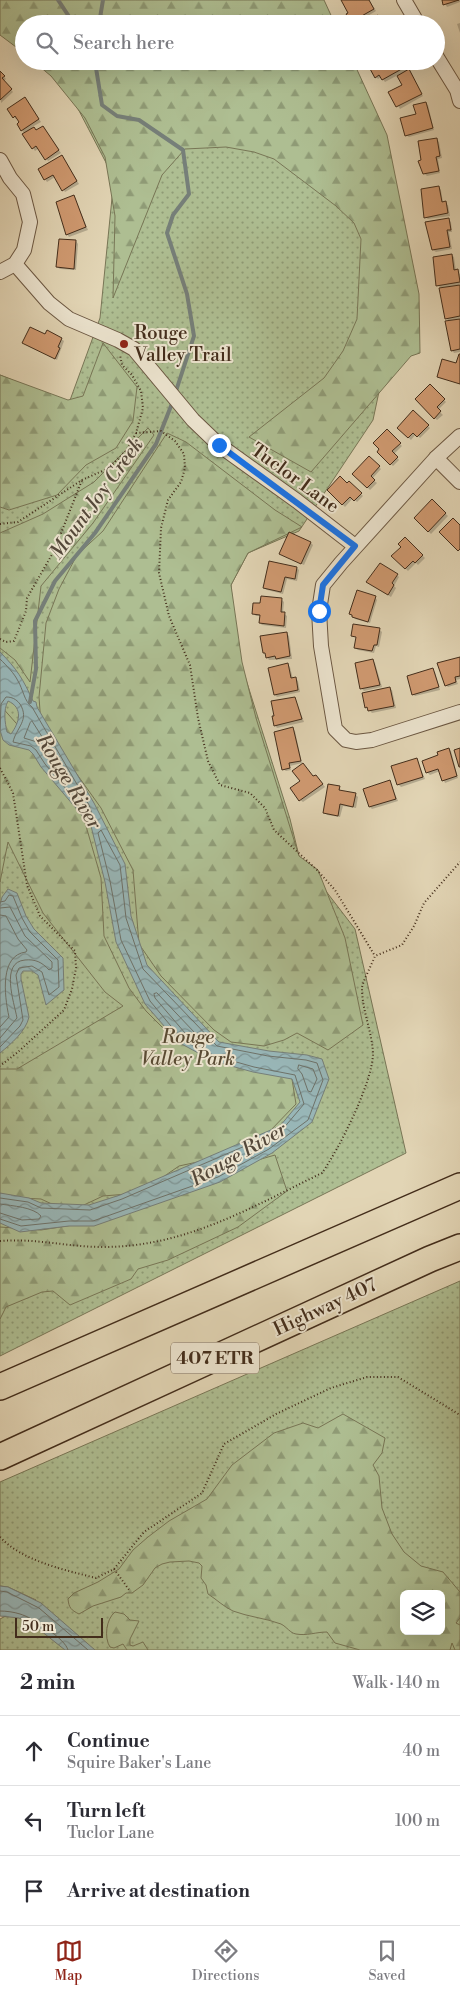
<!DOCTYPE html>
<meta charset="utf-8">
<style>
body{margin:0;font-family:"Libre Bodoni",serif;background:#f2f2f3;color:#2b2b33}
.controls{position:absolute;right:15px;bottom:15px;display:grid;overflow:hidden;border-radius:8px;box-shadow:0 5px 20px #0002}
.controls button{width:45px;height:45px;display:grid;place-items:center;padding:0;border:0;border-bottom:1px solid #e1e1e2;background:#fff;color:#2b2b33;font:25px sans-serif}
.scale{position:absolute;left:15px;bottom:12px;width:88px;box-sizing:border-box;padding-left:5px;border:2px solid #432d1b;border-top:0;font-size:14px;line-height:18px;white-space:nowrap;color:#432d1b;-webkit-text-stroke:4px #ece4cf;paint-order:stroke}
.stop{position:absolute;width:15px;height:15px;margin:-11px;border:4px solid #1a73e8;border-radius:50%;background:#fff}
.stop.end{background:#1a73e8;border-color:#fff;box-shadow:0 1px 5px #0008}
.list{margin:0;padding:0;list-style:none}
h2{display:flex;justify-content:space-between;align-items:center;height:65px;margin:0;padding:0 20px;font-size:21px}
h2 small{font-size:16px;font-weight:400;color:#7c7c81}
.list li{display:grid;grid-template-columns:32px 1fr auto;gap:15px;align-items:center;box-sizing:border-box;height:70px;padding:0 20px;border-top:1px solid #e1e1e2}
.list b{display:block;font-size:19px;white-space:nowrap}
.list p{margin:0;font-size:16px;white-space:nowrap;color:#7c7c81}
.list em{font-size:16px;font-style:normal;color:#7c7c81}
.icon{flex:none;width:28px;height:28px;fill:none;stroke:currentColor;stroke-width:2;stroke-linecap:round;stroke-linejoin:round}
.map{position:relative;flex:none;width:460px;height:1650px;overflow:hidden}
.search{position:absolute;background:#fff;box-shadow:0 5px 20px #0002;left:15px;right:15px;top:15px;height:55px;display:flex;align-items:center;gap:12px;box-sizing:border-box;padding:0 18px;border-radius:28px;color:#7c7c81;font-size:19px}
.sheet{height:275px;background:#fff}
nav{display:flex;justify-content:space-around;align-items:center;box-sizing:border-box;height:70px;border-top:1px solid #e1e1e2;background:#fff;font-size:14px;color:#7c7c81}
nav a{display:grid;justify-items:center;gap:2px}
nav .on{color:#8f2418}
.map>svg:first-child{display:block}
</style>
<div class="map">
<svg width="460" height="1650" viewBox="0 0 460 1650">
<defs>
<pattern id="grass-dots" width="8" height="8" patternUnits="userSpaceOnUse" patternTransform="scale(1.25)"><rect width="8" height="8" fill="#aebe92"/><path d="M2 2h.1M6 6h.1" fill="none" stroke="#8f9b76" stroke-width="1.8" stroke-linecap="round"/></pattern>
<pattern id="forest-firs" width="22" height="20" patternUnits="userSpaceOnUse" patternTransform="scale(1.25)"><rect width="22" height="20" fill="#aebe92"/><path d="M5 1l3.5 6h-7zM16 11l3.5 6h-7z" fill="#8f9b76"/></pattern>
<pattern id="water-waves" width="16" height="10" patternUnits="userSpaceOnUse" patternTransform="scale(1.25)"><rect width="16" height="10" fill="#98b6b7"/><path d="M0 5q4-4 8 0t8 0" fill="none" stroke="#7e9494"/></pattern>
</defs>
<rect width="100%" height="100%" fill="#e2d5b5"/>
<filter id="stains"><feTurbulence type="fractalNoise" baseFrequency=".004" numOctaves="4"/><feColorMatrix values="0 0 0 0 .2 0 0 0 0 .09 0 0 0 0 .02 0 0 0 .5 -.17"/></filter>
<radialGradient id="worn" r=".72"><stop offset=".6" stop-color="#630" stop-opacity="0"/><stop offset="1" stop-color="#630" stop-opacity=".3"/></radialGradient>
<g fill="url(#grass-dots)" stroke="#787656" fill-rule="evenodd">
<polygon points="337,61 394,321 373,420 299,531 248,553 231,585 236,648 290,819 299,856 355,929 406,1153 0,1356 0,375 69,403 100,318 114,178 62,78"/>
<path d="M460 1281V1650H0V1619L36 1600 8 1587 0 1586V1482ZM404 1594H441V1631H404Z"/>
</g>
<g fill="url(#forest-firs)" stroke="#787656" fill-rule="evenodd">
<polygon points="0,0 324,0 335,24 24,24 24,53 0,35"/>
<polygon points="33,61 353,61 387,135 419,294 420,353 411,356 311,472 249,437 324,378 343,351 357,319 361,239 354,223 336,206 274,159 254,152 226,147 185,149 162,175 113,298 115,216 105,157 85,118 51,76"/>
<polygon points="103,343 137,387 133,421 116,448 86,465 57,495 9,510 0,507 0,375 68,400 83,396"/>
<polygon points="148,428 154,435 93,523 41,586 30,682 15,660 0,648 0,533 43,514 94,482"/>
<polygon points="167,433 186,442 275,510 302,527 248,553 231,585 242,662 256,718 299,856 318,870 345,938 363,1025 328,1050 297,1033 284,1040 264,1046 231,1042 214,1030 161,976 139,944 133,870 101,808 41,724 39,697 46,623 59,589 77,555 103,531"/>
<polygon points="0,705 40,750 84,819 101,878 104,936 129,988 146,1011 173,1038 230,1063 291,1073 296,1104 269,1132 225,1156 179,1166 140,1193 103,1196 69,1212 41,1199 0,1197 0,1069 17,1069 123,1006 105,992 43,913 8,842 0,882"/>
<polygon points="275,1155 287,1191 238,1227 168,1260 138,1269 131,1279 70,1305 53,1291 42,1292 6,1307 0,1319 0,1227 41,1230 73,1225 244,1164"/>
<path d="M343 1414 385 1438 382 1453 373 1465 379 1476 382 1508 392 1534 404 1552 421 1566 443 1572 460 1592V1618L456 1623 460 1625V1650H455L452 1643 450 1650H360L335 1643 327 1632C316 1632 307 1636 296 1634 290 1633 287 1627 281 1624 265 1618 249 1617 233 1611 224 1607 216 1599 208 1594L206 1585 201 1578 202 1566 199 1563 189 1561 170 1562 162 1564 155 1568 143 1585 132 1593H126L121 1597 93 1606 79 1614C71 1610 69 1608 68 1599L74 1593 98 1582 119 1569 133 1550 148 1537 169 1521 207 1499 232 1465 274 1433 303 1423 318 1428ZM404 1594H441V1631H404Z"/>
<path d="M115 1612 124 1614 130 1620 139 1621 130 1639V1645L133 1646 143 1642 148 1650H127L123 1644 114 1648 110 1647C104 1638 106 1619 115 1612Z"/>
</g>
<g fill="url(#water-waves)" stroke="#767f79" fill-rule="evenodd">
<path d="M0 652C17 669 23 679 33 701L36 702 37 707 94 803 125 864 131 916 147 965 219 1042 269 1051 307 1055 322 1059 329 1079 312 1122 272 1153 220 1182 94 1226H69L20 1232 0 1223V1193L29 1198 41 1203 89 1205 120 1195 280 1126 300 1102 292 1079 253 1072 213 1061 178 1042 145 1004 116 942 105 882 91 826 41 767 33 754 29 750 9 745 3 740 0 730ZM8 701C24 708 19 723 11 734L7 732C5 723 3 710 8 701Z"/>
<path d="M8 889 17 893 26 916 34 929 63 958 64 990 46 1005 38 975 32 971H23L21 974V979L29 1017C26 1031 11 1044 0 1053V905L2 897Z"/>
<polygon points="0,1586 8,1587 41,1603 95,1650 65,1650 36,1627 19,1618 0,1616"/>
</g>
<g fill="#0003">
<polygon points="343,0 369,0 376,11 354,24 348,15 350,13"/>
<polygon points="443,0 460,0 460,2 447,7"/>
<polygon points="460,23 460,33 457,24"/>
<polygon points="404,61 423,96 400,109 390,92 403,85 398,75 385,82 381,77 378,79 376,77"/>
<polygon points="0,72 6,79 4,81 13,92 1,103"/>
<polygon points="27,101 41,122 32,127 37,132 43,127 61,153 48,161 39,148 35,151 33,148 22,130 21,123 18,118 16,119 14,117"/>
<polygon points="425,103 428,105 434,130 409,137 406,135"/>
<polygon points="436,139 439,142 442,158 438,159 440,173 427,176 424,173"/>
<polygon points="64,159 79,184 65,192 55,177 47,182 39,170"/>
<polygon points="439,187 441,190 443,203 448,205 450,216 428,219 425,217"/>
<polygon points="74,196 88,230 69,237 67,234"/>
<polygon points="448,219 451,222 452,232 449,232 452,249 436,252 433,250"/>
<polygon points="76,241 78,244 76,270 60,269 57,267"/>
<polygon points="451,255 454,257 456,271 460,274 460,284 459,284 460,286 460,352 454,353 452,350 450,322 446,318 441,288 438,285"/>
<polygon points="46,336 61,339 64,341 57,360 23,343"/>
<polygon points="430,386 446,402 438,410 443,415 437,420 424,408"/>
<polygon points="413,412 430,428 420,438 416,434 411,440 398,428"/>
<polygon points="387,431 402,446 394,454 399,460 393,466 379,452"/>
<polygon points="369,458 381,469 372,479 377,483 370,490 354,474"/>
<polygon points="349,482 363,496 357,502 353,498 345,507 328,490"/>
<polygon points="432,501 448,516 431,534 415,518"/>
<polygon points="405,539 425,558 418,565 416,563 408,571 393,556 403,547"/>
<polygon points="311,543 313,545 304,565 281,554"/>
<polygon points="270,562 297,568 299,570 297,581 287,579 283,594 267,590 264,588"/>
<polygon points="397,575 399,577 394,586 396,588 391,597 370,584"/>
<polygon points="375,597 377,600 370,623 355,619 351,614"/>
<polygon points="281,599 284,602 283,613 287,616 286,628 262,625 260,623 261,616 256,616 253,613 261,605"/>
<polygon points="379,629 382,632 379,647 376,646 374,653 358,650 355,648 357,638 353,635"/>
<polygon points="286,633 289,636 292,659 269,660 264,652"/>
<polygon points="460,658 460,679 456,680 458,684 448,687 446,685"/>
<polygon points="373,660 375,663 382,687 364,691 361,688"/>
<polygon points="288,665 290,667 293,679 295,678 298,681 300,692 277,697 275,695"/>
<polygon points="433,670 435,672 440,690 415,696 413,694"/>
<polygon points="389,688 392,690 396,708 372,713 366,707"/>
<polygon points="295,698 304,722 277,728 275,725"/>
<polygon points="293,729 295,731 302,763 290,766 291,770 286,771 283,769"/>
<polygon points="448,749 451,751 458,778 445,783 440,771 430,775 427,772 440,756"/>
<polygon points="417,760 425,779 401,787 398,784"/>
<polygon points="313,778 318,778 325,787 303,802 300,800"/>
<polygon points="390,782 398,801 372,809 370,807"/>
<polygon points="339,787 341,792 355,794 358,797 356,808 343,806 340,817 327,815 325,812"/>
</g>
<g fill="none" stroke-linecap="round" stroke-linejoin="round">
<g stroke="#6e7269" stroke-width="1">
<path d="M0 659C7 666 14 673 18 681 23 689 24 701 32 707L89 805 93 817H90L45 764 36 750 31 746 13 742C16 728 30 720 20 704 16 699 12 697 6 697L1 704 0 730"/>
<polygon points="32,721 53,754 52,758 49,757 37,742 24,738 30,723"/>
<polyline points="0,902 5,901 9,895 13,896 22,918 30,932 58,960 59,987 49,995 42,972 32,966 19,968 16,975 23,1020 20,1026 0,1047"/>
<path d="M0 908 10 907 25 936 52 962V968L49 970C42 962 35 959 25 960 0 962 14 1002 17 1018L0 1038"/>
<path d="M0 915 6 916 18 939 27 950 26 952C0 955 4 994 9 1017L0 1027"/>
<polygon points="157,993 195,1033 194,1036 185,1033 155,998 154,994"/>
<polygon points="299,1065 313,1069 317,1079 311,1092 308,1091 302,1074 298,1069"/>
<polygon points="225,1161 228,1161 228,1165 215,1172 193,1180 190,1178 192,1175"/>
<polyline points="0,1198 28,1202 41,1208 90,1210 122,1199 282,1130 304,1104 295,1075 254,1067 215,1056 181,1038 150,1001 121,940 110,881 98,833 101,830 120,865 126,918 143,969 217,1046 268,1056 306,1060 317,1063 323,1080 308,1120 269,1149 218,1177 93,1221 69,1221 21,1226 0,1219"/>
<path d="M0 1204C13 1206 33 1207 41 1216L39 1219 22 1220 0 1213"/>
<polyline points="0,1591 7,1592 39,1608 88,1650"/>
<path d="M0 1611C6 1611 14 1612 20 1614 31 1617 66 1639 68 1650"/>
</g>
<g stroke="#767f79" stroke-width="4">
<polyline points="58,0 74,24"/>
<polyline points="99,24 103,0"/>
<polyline points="93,61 96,68 102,105 117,116 139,120 183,150 189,194 173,215 167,233 187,294 194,336 175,394"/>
<polyline points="30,702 36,669 35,621 55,581 95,533 156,444 173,401"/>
</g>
</g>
<g fill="#d09a71" stroke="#432d1b">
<polygon points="341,0 369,0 374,9 351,22 346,14 348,13"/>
<polygon points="442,0 459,0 443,5"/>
<polygon points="378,15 383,24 363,24"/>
<polygon points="380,61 404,61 407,66 382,80 379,75 375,78 369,67"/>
<polygon points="409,69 422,94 396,107 388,92 402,85 397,76"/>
<polygon points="0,71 5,76 2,78 12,89 0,100"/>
<polygon points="25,97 39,119 21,131 17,124 19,122 15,116 13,118 7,109"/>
<polygon points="426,102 433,128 405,136 400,118 416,114 413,105"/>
<polygon points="43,126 59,150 45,160 36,146 32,149 22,134 34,127 36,130"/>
<polygon points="437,138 440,156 436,157 439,171 423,174 418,161 421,160 418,141"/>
<polygon points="62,155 77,181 62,191 53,175 44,180 38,169"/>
<polygon points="439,186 442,202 446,201 448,213 424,218 421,189"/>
<polygon points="74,195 86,227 66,235 56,202"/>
<polygon points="449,218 451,230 447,230 450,247 432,250 425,222"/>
<polygon points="59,239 76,240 74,269 56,267"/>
<polygon points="452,254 454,270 458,269 460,282 436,286 433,257"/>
<polygon points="460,285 460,316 445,319 439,288"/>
<polygon points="460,319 460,349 451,351 445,321"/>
<polygon points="30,327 45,334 47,330 62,338 58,347 60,348 55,359 22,343"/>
<polygon points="459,354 460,354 460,384 437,377 442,359 456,363"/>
<polygon points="430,384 445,399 437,407 441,411 434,419 415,399"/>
<polygon points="413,410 429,425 417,437 413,433 408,438 397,428"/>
<polygon points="387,429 401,443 392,451 398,457 390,465 377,452 379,449 373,443"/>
<polygon points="369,456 380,466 371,476 375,480 367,488 352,474"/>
<polygon points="340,476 347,483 349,481 362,493 354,501 350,497 342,505 327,490"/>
<polygon points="432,499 446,513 428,532 414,518"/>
<polygon points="453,518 460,525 460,549 458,551 439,532"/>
<polygon points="289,532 311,542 301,564 279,554"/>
<polygon points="405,537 423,555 415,563 413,561 405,569 391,556 401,547 398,544"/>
<polygon points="269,561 297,567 295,579 285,577 281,592 263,588"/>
<polygon points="380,563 398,574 392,583 394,585 388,595 366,582"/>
<polygon points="357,590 376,596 368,622 352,617 352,615 349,614"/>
<polygon points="261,596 282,598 281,612 285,612 284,626 259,623 260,615 252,614 253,603 260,603"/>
<polygon points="353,624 380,628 377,645 374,645 372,651 354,648 356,637 351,636"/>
<polygon points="287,632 290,656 276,659 275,656 266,658 265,653 263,653 260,636"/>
<polygon points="460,657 460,676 455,677 456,682 445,686 437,663"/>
<polygon points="373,659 380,685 360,689 355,663"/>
<polygon points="288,663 291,678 296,677 298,690 274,695 268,668"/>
<polygon points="433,668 439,687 412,695 407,676"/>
<polygon points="390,687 394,706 368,711 367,707 365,708 362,693"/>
<polygon points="295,697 302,719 274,726 272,716 274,716 271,701"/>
<polygon points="293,727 301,761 289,763 290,768 282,770 274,732"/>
<polygon points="449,748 457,776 442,781 438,769 426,773 422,761 438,755 437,752"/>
<polygon points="460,748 460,767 459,767 454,750"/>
<polygon points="417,758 423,777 397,785 391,766"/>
<polygon points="303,763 313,776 316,775 323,784 299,801 290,788 300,781 292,771"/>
<polygon points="390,780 396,799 369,807 363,789"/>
<polygon points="328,784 340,786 339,790 356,793 353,807 340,804 338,816 323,813"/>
</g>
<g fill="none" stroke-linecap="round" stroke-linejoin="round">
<g stroke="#6b5742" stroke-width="16">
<g id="street">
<polyline points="404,0 418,24"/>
<polyline points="436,56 457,90 460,101"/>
<polyline points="0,160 10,178 23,194 30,222 24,250 15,264 0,272"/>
<polyline points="15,264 49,303 69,319 118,340 134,349 193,420 219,445 297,501 355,546"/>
<polyline points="460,436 436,458 341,563 323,585 319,611 321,646 335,729 346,740 356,742 372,740 460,712"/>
<polyline points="436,458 460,482"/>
</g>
</g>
<g stroke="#432d1b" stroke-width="28">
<g id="highway">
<polyline points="0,1387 460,1186"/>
<polyline points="0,1457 430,1259 460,1247"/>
</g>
</g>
<g stroke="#432d1b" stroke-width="2" stroke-dasharray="1 2.5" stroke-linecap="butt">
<polyline points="136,433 161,431 175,441 184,454 185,468 181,482 168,500 161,528 159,573 169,616 190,665 198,718 208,761 220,785 250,793 265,808 274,830 317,870 335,890 375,956"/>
<polyline points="0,524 18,522 82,480 109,468 127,450 136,433 143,408 141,391 132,375 122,365 120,355"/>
<polyline points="0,639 6,642 14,641 26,611 27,598 54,551 82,480"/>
<polyline points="0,768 13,793 27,885 40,916 75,951 76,968 72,989 64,1010 18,1052 0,1066"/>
<path d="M0 1241C35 1238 68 1247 103 1247 185 1247 250 1208 322 1173 339 1149 373 1082 373 1053 372 1031 362 1011 362 988 362 983 372 964 375 956L402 945 414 926 424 903 460 862"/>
<path d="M0 1537C22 1561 65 1570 96 1578L114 1569 144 1532 202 1493 224 1444 276 1414 331 1388 367 1377H398L460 1415"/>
<polyline points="114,1569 130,1591"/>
</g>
<use href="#street" stroke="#ece4cf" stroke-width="14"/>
<use href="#highway" stroke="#e2d5b5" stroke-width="25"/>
</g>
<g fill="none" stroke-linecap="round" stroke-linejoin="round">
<polyline stroke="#1a73e8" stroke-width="6" points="219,445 355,546 323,585 319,611"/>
</g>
<circle fill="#8f2418" stroke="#ece4cf" stroke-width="2" cx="124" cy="344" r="5"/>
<g text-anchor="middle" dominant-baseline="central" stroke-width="4" stroke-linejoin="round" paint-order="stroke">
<rect fill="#ece4cf" stroke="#766451" stroke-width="1" x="171" y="1342.5" width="88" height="31" rx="4"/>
<g font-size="18" font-weight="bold" fill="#432d1b">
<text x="215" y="1358">407 ETR</text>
</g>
<g font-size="19" fill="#432d1b" stroke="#ece4cf" text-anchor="start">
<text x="134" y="333">Rouge<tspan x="134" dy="22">Valley Trail</tspan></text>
</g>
<g font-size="19" fill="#432d1b" stroke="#ece4cf">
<text transform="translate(295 478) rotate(36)">Tuclor Lane</text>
<text transform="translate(325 1307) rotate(-25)">Highway 407</text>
</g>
<g font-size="19" font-style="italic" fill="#584a33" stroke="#ece4cf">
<text x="188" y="1037">Rouge<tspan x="188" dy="22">Valley Park</tspan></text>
</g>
<g font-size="20" font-style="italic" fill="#54483a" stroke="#ece4cf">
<text transform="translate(97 499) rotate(-54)">Mount Joy Creek</text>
<text transform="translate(68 782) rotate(59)">Rouge River</text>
<text transform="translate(239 1155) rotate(-30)">Rouge River</text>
</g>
</g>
<rect width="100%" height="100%" filter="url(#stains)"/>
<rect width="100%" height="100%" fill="url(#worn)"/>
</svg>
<div class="controls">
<button><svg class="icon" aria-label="layers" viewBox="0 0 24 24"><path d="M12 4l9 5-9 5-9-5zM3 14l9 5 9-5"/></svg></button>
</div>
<div class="scale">50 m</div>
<div class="stop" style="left:319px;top:611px"></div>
<div class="stop end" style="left:219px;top:445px"></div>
<div class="search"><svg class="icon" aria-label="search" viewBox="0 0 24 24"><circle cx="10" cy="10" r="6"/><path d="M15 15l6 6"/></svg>Search here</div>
</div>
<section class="sheet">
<h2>2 min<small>Walk · 140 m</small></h2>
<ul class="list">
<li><svg class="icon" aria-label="ahead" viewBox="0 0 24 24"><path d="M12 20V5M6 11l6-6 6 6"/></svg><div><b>Continue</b><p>Squire Baker's Lane</p></div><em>40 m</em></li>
<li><svg class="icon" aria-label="left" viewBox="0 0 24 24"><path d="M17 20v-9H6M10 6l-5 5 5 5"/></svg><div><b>Turn left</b><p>Tuclor Lane</p></div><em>100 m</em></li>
<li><svg class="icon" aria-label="arrive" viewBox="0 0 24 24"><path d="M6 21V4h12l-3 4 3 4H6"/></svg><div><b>Arrive at destination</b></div></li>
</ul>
</section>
<nav>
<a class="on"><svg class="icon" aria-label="map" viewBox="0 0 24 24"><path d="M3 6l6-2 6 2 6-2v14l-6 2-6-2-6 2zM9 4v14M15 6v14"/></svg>Map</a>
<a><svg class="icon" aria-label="directions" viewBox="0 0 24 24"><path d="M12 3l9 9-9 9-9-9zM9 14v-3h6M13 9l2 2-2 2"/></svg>Directions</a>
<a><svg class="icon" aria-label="saved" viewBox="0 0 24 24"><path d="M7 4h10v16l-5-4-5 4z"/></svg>Saved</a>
</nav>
